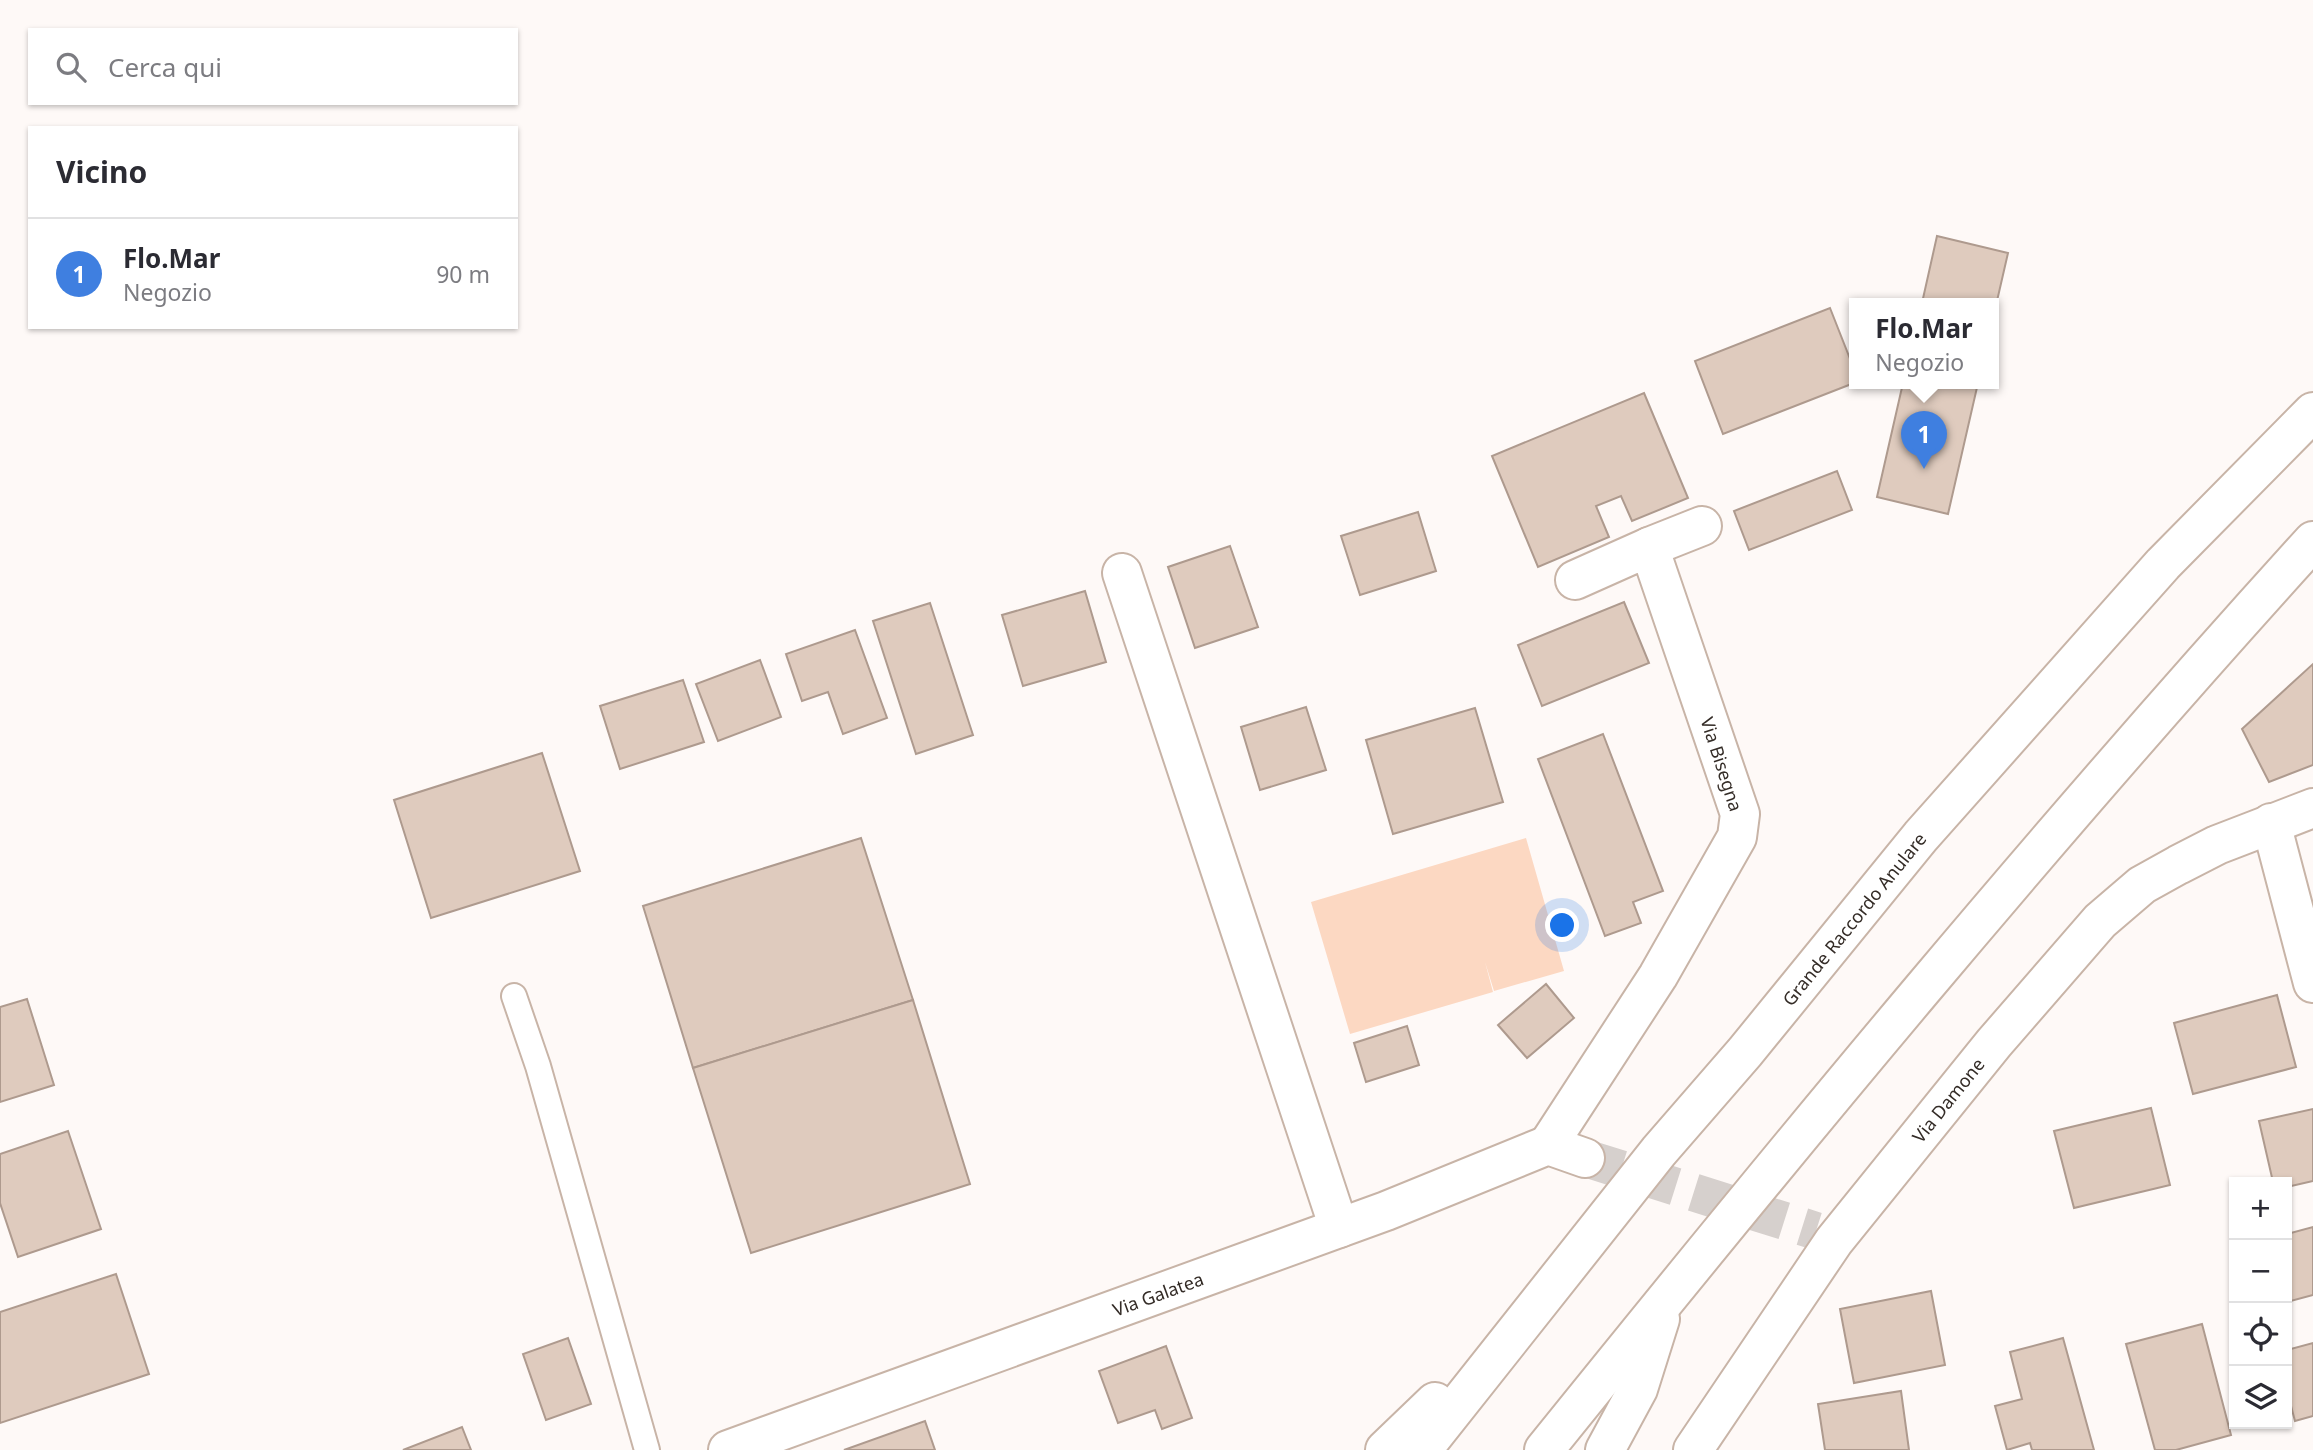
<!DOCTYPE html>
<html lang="it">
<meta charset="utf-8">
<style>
body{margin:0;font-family:"Noto Sans",sans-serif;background:#f2f2f3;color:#2b2b33}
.controls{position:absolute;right:21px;bottom:21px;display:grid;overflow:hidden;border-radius:0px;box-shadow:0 2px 5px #0004}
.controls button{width:63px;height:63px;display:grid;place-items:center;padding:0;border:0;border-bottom:2px solid #e1e1e2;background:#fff;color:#2b2b33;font:35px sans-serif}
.you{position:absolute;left:1563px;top:926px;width:24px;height:24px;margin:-18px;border:5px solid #fff;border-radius:50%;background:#1a73e8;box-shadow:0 0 0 10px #1a73e833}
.badge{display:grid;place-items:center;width:46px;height:46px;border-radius:50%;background:#d93025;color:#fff;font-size:23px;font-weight:700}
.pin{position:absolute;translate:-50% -58px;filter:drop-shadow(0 2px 4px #0008)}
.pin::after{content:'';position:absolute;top:37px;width:24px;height:21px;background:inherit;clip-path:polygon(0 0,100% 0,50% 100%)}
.popup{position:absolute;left:1849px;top:298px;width:150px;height:91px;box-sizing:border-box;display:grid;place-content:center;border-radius:0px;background:#fff;filter:drop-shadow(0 2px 5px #0005);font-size:23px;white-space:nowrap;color:#7c7c81}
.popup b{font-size:26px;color:#2b2b33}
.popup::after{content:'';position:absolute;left:50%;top:100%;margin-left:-14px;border:14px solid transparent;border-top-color:#fff}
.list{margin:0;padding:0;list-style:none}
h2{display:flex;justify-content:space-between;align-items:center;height:91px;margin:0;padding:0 28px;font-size:30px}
h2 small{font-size:23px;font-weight:400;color:#7c7c81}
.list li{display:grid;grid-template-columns:46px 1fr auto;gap:21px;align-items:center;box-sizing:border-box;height:112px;padding:0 28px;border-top:2px solid #e1e1e2}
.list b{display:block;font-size:26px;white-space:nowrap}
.list p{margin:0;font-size:23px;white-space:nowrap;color:#7c7c81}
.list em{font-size:23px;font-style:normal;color:#7c7c81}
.icon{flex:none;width:38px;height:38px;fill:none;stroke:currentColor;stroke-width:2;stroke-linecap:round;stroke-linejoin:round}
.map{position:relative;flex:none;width:2313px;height:1450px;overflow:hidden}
.search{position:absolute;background:#fff;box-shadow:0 2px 5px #0004;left:28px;top:28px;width:490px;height:77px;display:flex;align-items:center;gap:18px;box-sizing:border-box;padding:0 24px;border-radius:0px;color:#7c7c81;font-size:26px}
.panel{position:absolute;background:#fff;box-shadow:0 2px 5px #0004;left:28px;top:126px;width:490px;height:203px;border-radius:0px}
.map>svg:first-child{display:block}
</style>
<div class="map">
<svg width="2313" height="1450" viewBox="0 0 2313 1450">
<rect width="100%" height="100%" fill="#fef9f7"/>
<polygon fill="#fcd8c2" points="1526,838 1564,971 1494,991 1485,962 1493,992 1350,1034 1311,902"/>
<g fill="#dfcbbe" stroke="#ae9a8e" stroke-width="2">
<polygon points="1937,236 2008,253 1994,314 1994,303 1922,303"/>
<polygon points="1830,308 1854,369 1854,383 1723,434 1695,361"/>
<polygon points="1903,383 1978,383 1948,514 1877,497"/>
<polygon points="1644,393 1688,498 1632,521 1621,496 1596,506 1609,537 1538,567 1492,456"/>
<polygon points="1837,471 1852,510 1749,550 1734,511"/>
<polygon points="1418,512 1436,571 1360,595 1341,536"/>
<polygon points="1230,546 1258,627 1195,648 1168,567"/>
<polygon points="1085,591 1106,662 1023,686 1002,615"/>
<polygon points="1624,602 1649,663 1542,706 1518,645"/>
<polygon points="930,603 973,735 916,754 873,621"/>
<polygon points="855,630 887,718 843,734 828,692 802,701 786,654"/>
<polygon points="760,660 781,717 718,741 696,684"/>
<polygon points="2313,664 2313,765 2269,782 2242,729"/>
<polygon points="683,680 704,742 620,769 600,706"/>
<polygon points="1306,707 1326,770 1260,790 1241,727"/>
<polygon points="1475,708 1503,802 1393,834 1366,740"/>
<polygon points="1603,734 1663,891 1633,902 1641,923 1605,936 1538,759"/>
<polygon points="542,753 580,871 431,918 394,800"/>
<polygon points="861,838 913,1000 693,1068 643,906"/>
<polygon points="1546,984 1574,1018 1527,1058 1498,1025"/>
<polygon points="2277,995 2296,1067 2193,1094 2174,1023"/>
<polygon points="27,999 54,1085 0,1102 0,1007"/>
<polygon points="913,1000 970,1184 751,1253 693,1068"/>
<polygon points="1407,1026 1419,1065 1366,1082 1354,1043"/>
<polygon points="2151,1108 2170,1185 2074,1208 2054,1131"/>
<polygon points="2313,1109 2313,1181 2287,1187 2287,1182 2273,1182 2259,1121"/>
<polygon points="68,1131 101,1229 18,1257 0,1203 0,1154"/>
<polygon points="2313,1227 2313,1295 2287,1302 2287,1234"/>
<polygon points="116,1274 149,1374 0,1423 0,1312"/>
<polygon points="1931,1291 1945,1365 1854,1383 1840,1309"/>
<polygon points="2202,1324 2231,1435 2176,1450 2155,1450 2126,1344"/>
<polygon points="568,1338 591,1404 546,1420 523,1354"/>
<polygon points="2063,1338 2094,1450 2032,1450 2030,1443 2007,1450 1995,1406 2022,1399 2010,1352"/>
<polygon points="2313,1343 2313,1416 2295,1421 2287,1391 2287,1350"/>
<polygon points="1166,1346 1192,1418 1162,1429 1155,1410 1118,1423 1099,1371"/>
<polygon points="1901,1391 1909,1450 1825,1450 1818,1404"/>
<polygon points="925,1421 935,1450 844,1450"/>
<polygon points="462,1427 471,1450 403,1450"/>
</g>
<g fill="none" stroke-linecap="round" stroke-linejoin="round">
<polyline stroke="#d6d0cd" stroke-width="38" stroke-dasharray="38 19" stroke-linecap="butt" points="1585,1158 1816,1231"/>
<g stroke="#c8b4a7" stroke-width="28">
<polyline id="lane" points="514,996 538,1066 647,1450"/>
</g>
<g stroke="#c8b4a7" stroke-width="42">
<g id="street">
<polyline points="1649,547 1702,526"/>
<polyline points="1122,573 1339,1228"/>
<polyline points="2271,823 2313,983"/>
<polyline points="1548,1145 1658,976 1737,837 1740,814 1649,547 1575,580"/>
<polyline points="728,1450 1386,1211 1548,1145 1585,1158"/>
<polyline points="1693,1450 1834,1241 1994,1043 2100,921 2142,885 2178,865 2217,845 2313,808"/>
</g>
</g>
<g stroke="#c8b4a7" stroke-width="42">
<g id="highway">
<polyline points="1385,1450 1435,1402"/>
<polyline points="1422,1450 1659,1151 1745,1052 1921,836 2163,564 2313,412"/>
<path d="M1544 1450C1793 1141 2046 835 2313 541"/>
<polyline points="1605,1450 1638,1389 1660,1319"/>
</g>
</g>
<use href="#lane" stroke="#fff" stroke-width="24"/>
<use href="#street" stroke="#fff" stroke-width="38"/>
<use href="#highway" stroke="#fff" stroke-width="38"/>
</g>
<g text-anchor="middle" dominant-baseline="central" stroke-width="5" stroke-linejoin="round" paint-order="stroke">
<g font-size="18" fill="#342c27" stroke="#fff">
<text transform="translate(1722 764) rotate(72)">Via Bisegna</text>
<text transform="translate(1854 919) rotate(-51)">Grande Raccordo Anulare</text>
<text transform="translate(1948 1100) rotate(-51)">Via Damone</text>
<text transform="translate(1158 1294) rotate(-20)">Via Galatea</text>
</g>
</g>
</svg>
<div class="controls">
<button>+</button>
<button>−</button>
<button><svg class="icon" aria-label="locate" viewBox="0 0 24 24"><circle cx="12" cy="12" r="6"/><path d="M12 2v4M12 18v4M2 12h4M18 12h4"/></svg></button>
<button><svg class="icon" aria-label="layers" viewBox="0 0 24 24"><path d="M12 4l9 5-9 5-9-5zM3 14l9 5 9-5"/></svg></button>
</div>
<div class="you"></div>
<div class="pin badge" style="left:1924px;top:469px;background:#3f7fe0">1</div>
<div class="popup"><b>Flo.Mar</b>Negozio</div>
<div class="search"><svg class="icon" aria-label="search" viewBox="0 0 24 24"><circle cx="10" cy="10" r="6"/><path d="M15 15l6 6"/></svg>Cerca qui</div>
<section class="panel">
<h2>Vicino<small></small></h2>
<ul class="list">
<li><span class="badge" style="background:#3f7fe0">1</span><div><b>Flo.Mar</b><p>Negozio</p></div><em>90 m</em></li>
</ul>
</section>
</div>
